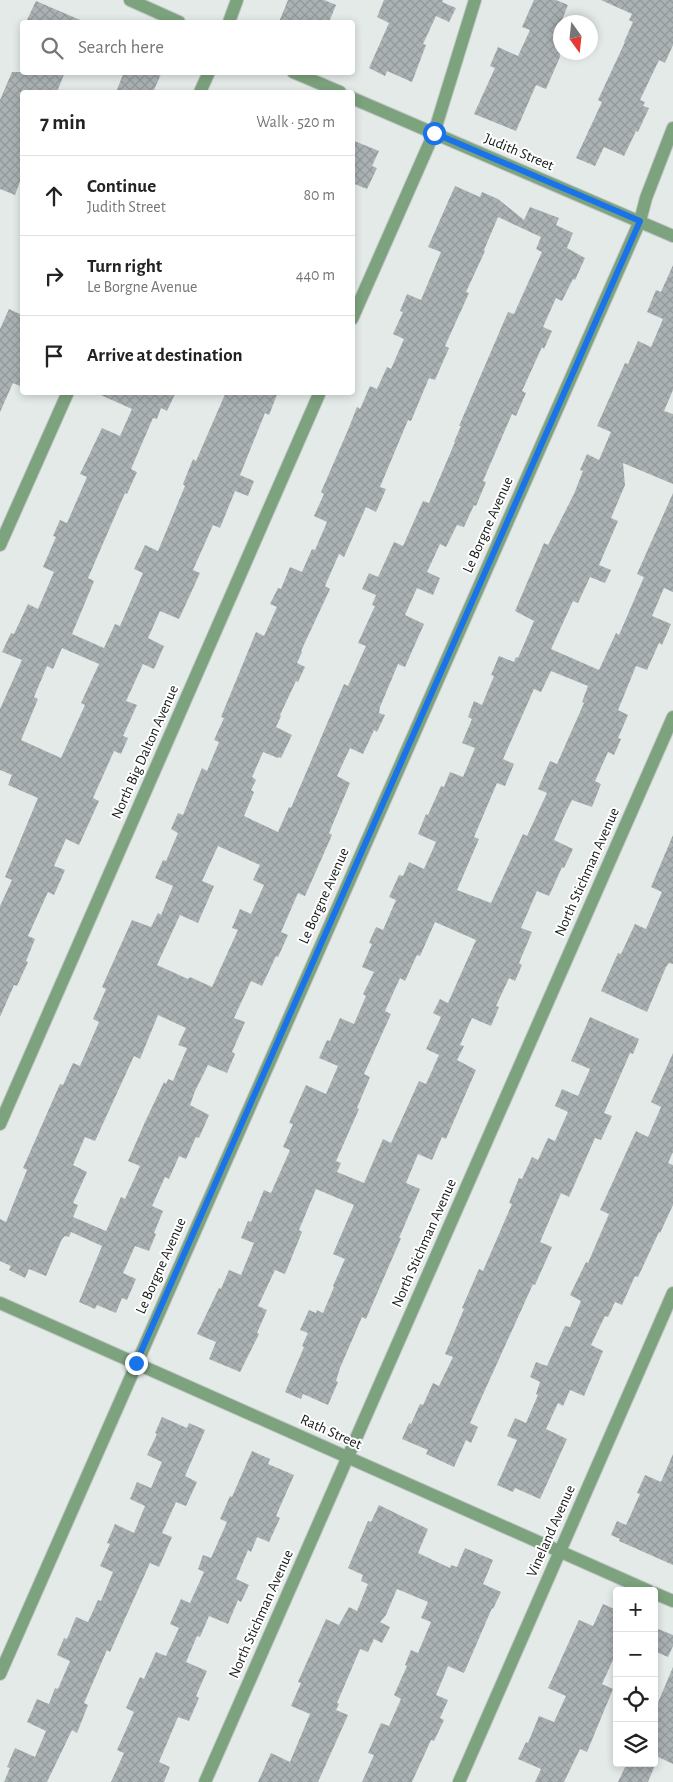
<!DOCTYPE html>
<meta charset="utf-8">
<style>
body{margin:0;font-family:"Alegreya Sans",sans-serif;background:#f2f2f2;color:#222}
.controls{position:absolute;right:15px;bottom:15px;display:grid;overflow:hidden;border-radius:5px;box-shadow:0 2px 8px #0003}
.controls button{width:45px;height:45px;display:grid;place-items:center;padding:0;border:0;border-bottom:1px solid #e0e0e0;background:#fff;color:#222;font:25px sans-serif}
.compass{position:absolute;left:553px;top:15px;width:45px;height:45px;border-radius:50%;background:#fff;box-shadow:0 2px 8px #0003;rotate:165deg}
.stop{position:absolute;width:15px;height:15px;margin:-11px;border:4px solid #1a73e8;border-radius:50%;background:#fff}
.stop.end{background:#1a73e8;border-color:#fff;box-shadow:0 1px 5px #0008}
.list{margin:0;padding:0;list-style:none}
h2{display:flex;justify-content:space-between;align-items:center;height:65px;margin:0;padding:0 20px;font-size:21px}
h2 small{font-size:16px;font-weight:400;color:#767676}
.list li{display:grid;grid-template-columns:32px 1fr auto;gap:15px;align-items:center;box-sizing:border-box;height:80px;padding:0 20px;border-top:1px solid #e0e0e0}
.list b{display:block;font-size:19px;white-space:nowrap}
.list p{margin:0;font-size:16px;white-space:nowrap;color:#767676}
.list em{font-size:16px;font-style:normal;color:#767676}
.icon{flex:none;width:28px;height:28px;fill:none;stroke:currentColor;stroke-width:2;stroke-linecap:round;stroke-linejoin:round}
.map{position:relative;flex:none;width:673px;height:1782px;overflow:hidden}
.search{position:absolute;background:#fff;box-shadow:0 2px 8px #0003;left:20px;top:20px;width:335px;height:55px;display:flex;align-items:center;gap:12px;box-sizing:border-box;padding:0 18px;border-radius:5px;color:#767676;font-size:19px}
.panel{position:absolute;background:#fff;box-shadow:0 2px 8px #0003;left:20px;top:90px;width:335px;height:305px;border-radius:5px}
.map>svg:first-child{display:block}
</style>
<div class="map">
<svg width="673" height="1782" viewBox="0 0 673 1782">
<defs>
<pattern id="building-cross-hatch" width="8" height="8" patternUnits="userSpaceOnUse" patternTransform="scale(1.25)"><rect width="8" height="8" fill="#abb2b3"/><path d="M0 0l8 8M0 8l8-8" fill="none" stroke="#929899"/></pattern>
</defs>
<rect width="100%" height="100%" fill="#e3eae8"/>
<g fill="url(#building-cross-hatch)" fill-rule="evenodd">
<polygon points="288,0 324,0 336,5 329,22 279,22"/>
<polygon points="384,0 443,0 442,2 456,8 449,22 436,16 423,44 426,45 412,82 387,71 385,76 369,68 389,23 377,17"/>
<polygon points="534,0 556,0 568,5 559,27 560,57 546,89 536,85 516,131 474,114 495,68 490,66 498,47 518,56 530,30 522,27"/>
<polygon points="601,0 673,0 673,45 665,63 659,60 640,100 645,102 643,106 649,108 638,132 636,131 624,156 604,147 595,166 576,158 602,102 598,100 625,42 624,42 633,22 629,20 632,14"/>
<polygon points="36,1 85,22 26,22"/>
<polygon points="12,72 65,72 57,92 22,92 22,176 15,195 0,189 0,100"/>
<polygon points="124,72 162,72 153,92 116,92"/>
<polygon points="352,140 379,151 372,166 377,168 367,189 352,183"/>
<path d="M455 186 480 197 482 192 498 199 524 220 530 207 559 218 556 225 573 233 567 248 585 258 575 280 573 279 562 301 556 298 543 327 552 331 544 349 542 347 522 391 526 393 516 416 512 414 483 481 486 482 476 506 474 505 464 527 457 525 446 547 440 544 427 572 440 578 433 595 417 588 405 615 424 624 405 667 398 664 380 707 379 713 385 715 377 732 374 730 363 754 350 748 337 776 350 783 329 833 332 835 305 896 298 893 281 932 288 935 278 957 276 956 262 986 251 981 234 1018 245 1022 232 1052 235 1054 227 1073 208 1065 195 1091 190 1105 209 1115 199 1138 196 1137 186 1159 179 1156 169 1179 165 1177 152 1206 163 1211 154 1233 156 1234 149 1251 135 1246 123 1273 136 1279 127 1300 122 1298 116 1313 97 1305 95 1309 79 1302 102 1246 71 1232 69 1237 65 1236 62 1239 46 1276 29 1269 25 1278 9 1270 11 1266 0 1261V1219L6 1222 27 1170 23 1168 60 1084 63 1085 73 1063 80 1066 99 1022 93 1019 106 989 102 987 132 920 151 927 158 913 161 915 173 886 155 878 163 860 166 861 178 833 171 829 178 813 183 815 202 768 207 771 219 742 214 740 224 718 221 717 256 632 264 636 277 607 270 604 278 588 281 589 290 567 302 572 312 549 315 550 327 522 314 516 324 494 321 492 348 430 357 407 360 409 370 386 377 389 387 367 391 369 404 339 393 334 403 312 400 311 407 294 421 300 441 252 428 247ZM498 217 541 237 536 249 542 252 514 314 508 312 459 426H461L454 442H455L429 503 423 501 403 546 394 542 378 577 369 573 362 589 376 595 372 605 375 606 358 643 366 646 348 686 344 684 291 808 289 807 278 832 244 816 254 792 251 790 256 780 252 777 263 752 278 758 279 757 281 758 292 735 276 727 281 716 280 715 296 681 298 682 305 667 297 663 302 652 301 651 330 589 325 586 339 554 344 557 366 507 376 512 386 489 380 487 408 420 411 421 429 378 435 380 449 348 445 346 469 293 466 292 485 251 484 250ZM218 846 260 865 253 880 264 885 251 914 240 909 232 928 238 930 212 987 190 977 188 979 157 965 180 915 198 923 214 886 202 881ZM158 1015 186 1028 178 1045 187 1048 173 1081 168 1079 166 1084 164 1082 145 1122 128 1161 140 1166 125 1199 121 1197 106 1231 73 1217 78 1205 73 1203 87 1172 73 1165 85 1137 95 1141 134 1056 140 1059Z"/>
<path d="M673 265V390L664 411 673 414V484L623 463 625 485 611 518 618 521 599 565 611 570 605 583 590 577 578 603 573 601 551 649 599 670 616 633 619 635 644 577 637 574 673 493V592L664 588 652 616 671 624 662 645 659 643 647 670 636 666 618 710 628 715 618 738 621 739 614 755 608 752 595 781 601 784 592 807 572 800 565 814 554 840 573 849 564 868 562 867 549 896 537 891 521 928 532 932 519 963 522 965 515 981 509 978 496 1006 499 1007 491 1026 472 1018 460 1045 464 1046 457 1060 476 1070 446 1139 442 1137 432 1160 418 1154 406 1183 420 1189 399 1238H401L366 1319 362 1317 340 1368 336 1381 338 1382 328 1405 303 1394 301 1399 285 1392 304 1347 302 1346 308 1333 300 1330 309 1310 316 1313 317 1310 323 1313 334 1287 333 1286 345 1259 333 1254 354 1205 316 1189 299 1230 302 1232 285 1274 275 1270 258 1306 267 1310 257 1333 259 1334 240 1372 209 1359 216 1342 197 1334 219 1288 221 1289 229 1270 241 1275 254 1243 241 1238 248 1221 251 1222 264 1190 271 1193 290 1150 283 1147 293 1124 289 1123 306 1085 326 1094 338 1066 319 1058 327 1040 330 1041 340 1018 354 1024 366 996 363 994 374 972 362 967 372 944 369 943 376 927 383 930 396 900 389 897 399 875 403 876 409 862 424 869 436 842 418 834 426 814 428 815 441 786 444 787 450 772 463 777 475 748 462 743 472 719 468 717 474 701 482 705 494 676 491 675 499 656 514 662 516 657 518 658 534 621 515 611 544 543 548 545 574 494 583 471 580 470 587 454 599 460 611 432 597 426 625 363 628 364 638 341 651 347 663 319 647 312 656 290 661 292ZM551 671 588 686 582 702 584 703 557 764 550 761 538 789 547 793 527 836 523 834 491 903 457 890 479 839 474 837 497 783 505 786 514 764 503 759 534 689 541 692ZM435 922 476 940 448 1003 440 999 433 1013 441 1017 426 1049 439 1055 426 1084 419 1081 391 1143 383 1139 364 1183 337 1172 341 1163 336 1161 359 1109 357 1108 370 1077 364 1074 391 1014 385 1011 400 978 405 981 417 955 420 956Z"/>
<polygon points="9,309 22,315 22,387 13,383 0,412 0,329"/>
<path d="M94 392H176L167 411 161 408 157 419 153 418 131 469 137 472 127 494 125 493 88 578 94 581 72 634 104 648 115 624 120 626 143 573 134 569 145 545 158 551 185 486 183 484 193 459 196 461 226 392H278L269 415 265 413 240 475 254 481 248 496 235 491 220 528 213 525 193 570 200 573 179 619 160 611 148 638 164 646 154 669 143 664 126 701 137 705 123 736 128 738 121 754 114 751 93 798 99 801 79 845 66 839 54 866 65 870 54 895 48 892 28 936 35 939 26 961 28 962 17 986 14 985 0 1017V906L12 880 5 877 38 798 8 785 12 775 0 770V709L22 660 2 652 11 633 14 634 28 604 38 609 54 572 43 567 56 537 53 536 60 520 67 523 87 477 80 474 102 428 120 436 132 409ZM62 648 99 664 81 703 85 705 61 758 21 740 38 699 34 697 47 666 53 669Z"/>
<polygon points="673,835 673,964 669,963 666,967 647,1012 601,991 618,953 621,954 635,924 646,929 662,892 651,887"/>
<polygon points="590,1017 639,1039 633,1054 630,1053 604,1113 612,1116 601,1140 595,1138 569,1197 561,1193 540,1242 552,1247 535,1285 533,1284 470,1423 478,1427 471,1443 466,1440 454,1467 426,1454 428,1450 402,1439 409,1423 411,1424 420,1404 423,1405 433,1383 439,1386 453,1357 445,1354 464,1309 462,1308 479,1269 483,1271 512,1204 509,1203 519,1178 522,1179 532,1157 538,1160 548,1138 555,1141 568,1112 555,1106 562,1089 578,1096 590,1069 571,1061"/>
<polygon points="673,1053 673,1152 668,1163 673,1165 673,1205 660,1233 659,1232 638,1277 635,1276 622,1305 615,1302 608,1317 605,1316 591,1345 603,1351 584,1396 570,1390 563,1406 558,1403 546,1429 567,1439 540,1499 515,1488 513,1492 497,1485 517,1440 507,1436 515,1418 526,1423 538,1395 536,1394 540,1382 530,1377 536,1362 547,1366 565,1326 570,1327 581,1301 570,1295 586,1262 588,1263 609,1214 600,1210 636,1131 648,1137 661,1107 651,1102"/>
<polygon points="162,1417 187,1428 189,1423 205,1430 185,1476 197,1482 186,1506 176,1502 162,1533 172,1537 159,1567 150,1563 110,1652 107,1650 84,1703 88,1705 77,1733 72,1730 47,1782 4,1782 10,1768 7,1767 15,1748 35,1757 46,1731 27,1722 37,1699 49,1704 55,1688 58,1689 70,1661 57,1655 64,1638 67,1639 76,1617 88,1622 98,1600 101,1601 113,1572 100,1566 110,1544 107,1543 115,1524 134,1533 145,1506 130,1499 137,1482 151,1488 162,1462 147,1455 157,1434 155,1433"/>
<polygon points="252,1451 270,1459 268,1464 294,1475 276,1516 280,1518 269,1542 257,1537 251,1552 248,1550 236,1579 249,1585 241,1602 238,1600 228,1624 209,1616 200,1637 197,1636 186,1662 207,1671 196,1696 199,1698 189,1721 178,1717 159,1762 170,1767 164,1782 111,1782 124,1753 117,1750 134,1712 126,1708 140,1677 144,1679 156,1652 166,1656 179,1628 170,1624 181,1599 190,1603 204,1572 198,1569 203,1555 211,1558 227,1522 220,1519 230,1496 232,1497"/>
<polygon points="673,1454 673,1565 619,1541 620,1539 611,1535 617,1521 626,1525 640,1494 637,1493 645,1475 661,1482"/>
<polygon points="379,1505 428,1529 418,1553 450,1568 451,1565 457,1567 465,1548 493,1560 483,1584 501,1592 493,1609 492,1608 464,1673 448,1666 436,1695 448,1700 440,1718 444,1720 434,1741 431,1740 412,1782 362,1782 374,1755 368,1753 381,1723 389,1726 401,1699 394,1695 407,1666 405,1665 411,1650 418,1653 431,1622 421,1618 428,1602 397,1589 386,1615 380,1622 390,1627 382,1643 374,1639 368,1652 360,1649 337,1703 339,1704 336,1710 348,1715 318,1782 258,1782 271,1753 290,1762 310,1714 291,1706 301,1683 298,1682 326,1619 339,1625 349,1607 357,1611 368,1584 361,1581 363,1575 348,1568 368,1521 371,1522"/>
<polygon points="603,1604 617,1610 617,1651 602,1684 613,1689 587,1752 580,1749 564,1782 535,1782 541,1769 518,1759 526,1742 528,1743 539,1716 554,1722 566,1696 548,1688 579,1620 593,1626"/>
<polygon points="658,1629 673,1635 673,1646 668,1657 654,1651 654,1639"/>
<polygon points="673,1667 673,1764 654,1755 654,1712"/>
<polygon points="627,1763 656,1763 648,1782 618,1782"/>
</g>
<g fill="none" stroke-linecap="round" stroke-linejoin="round">
<g stroke="#bec5c3" stroke-width="14">
<g id="minor">
<polyline points="130,0 179,22"/>
<polyline points="229,22 237,0"/>
<polyline points="293,72 340,92"/>
<polyline points="200,92 209,72"/>
<polyline points="352,98 673,236"/>
<polyline points="352,319 434,133 475,0"/>
<polyline points="0,545 68,392"/>
<polyline points="0,1124 320,392"/>
<polyline points="0,1303 649,1591"/>
<polyline points="654,1593 673,1601"/>
<polyline points="0,1674 640,221 646,198 673,128"/>
<polyline points="205,1782 673,717"/>
</g>
</g>
<g stroke="#bec5c3" stroke-width="14">
<polyline id="tertiary" points="459,1782 673,1293"/>
</g>
<use href="#minor" stroke="#7da27e" stroke-width="12"/>
<use href="#tertiary" stroke="#7da27e" stroke-width="12"/>
</g>
<g fill="none" stroke-linecap="round" stroke-linejoin="round">
<polyline stroke="#1a73e8" stroke-width="6" points="136,1363 640,221 434,133"/>
</g>
<g text-anchor="middle" dominant-baseline="central" stroke-width="4" stroke-linejoin="round" paint-order="stroke">
<g font-size="15" fill="#171a19" stroke="#fff">
<text transform="translate(519 152) rotate(23)">Judith Street</text>
<text transform="translate(488 525) rotate(-66)">Le Borgne Avenue</text>
<text transform="translate(145 752) rotate(-66)">North Big Dalton Avenue</text>
<text transform="translate(587 872) rotate(-66)">North Stichman Avenue</text>
<text transform="translate(324 896) rotate(-66)">Le Borgne Avenue</text>
<text transform="translate(424 1243) rotate(-66)">North Stichman Avenue</text>
<text transform="translate(161 1266) rotate(-66)">Le Borgne Avenue</text>
<text transform="translate(331 1432) rotate(24)">Rath Street</text>
<text transform="translate(551 1531) rotate(-66)">Vineland Avenue</text>
<text transform="translate(261 1614) rotate(-66)">North Stichman Avenue</text>
</g>
</g>
</svg>
<div class="controls">
<button>+</button>
<button>−</button>
<button><svg class="icon" aria-label="locate" viewBox="0 0 24 24"><circle cx="12" cy="12" r="6"/><path d="M12 2v4M12 18v4M2 12h4M18 12h4"/></svg></button>
<button><svg class="icon" aria-label="layers" viewBox="0 0 24 24"><path d="M12 4l9 5-9 5-9-5zM3 14l9 5 9-5"/></svg></button>
</div>
<svg class="compass" viewBox="-18 -18 36 36"><path d="M0-13l5 13h-10z" fill="#e53935"/><path d="M0 13l5-13h-10z" fill="#767676"/></svg>
<div class="stop" style="left:434px;top:133px"></div>
<div class="stop end" style="left:136px;top:1363px"></div>
<div class="search"><svg class="icon" aria-label="search" viewBox="0 0 24 24"><circle cx="10" cy="10" r="6"/><path d="M15 15l6 6"/></svg>Search here</div>
<section class="panel">
<h2>7 min<small>Walk · 520 m</small></h2>
<ul class="list">
<li><svg class="icon" aria-label="ahead" viewBox="0 0 24 24"><path d="M12 20V5M6 11l6-6 6 6"/></svg><div><b>Continue</b><p>Judith Street</p></div><em>80 m</em></li>
<li><svg class="icon" aria-label="right" viewBox="0 0 24 24"><path d="M7 20v-9h11M14 6l5 5-5 5"/></svg><div><b>Turn right</b><p>Le Borgne Avenue</p></div><em>440 m</em></li>
<li><svg class="icon" aria-label="arrive" viewBox="0 0 24 24"><path d="M6 21V4h12l-3 4 3 4H6"/></svg><div><b>Arrive at destination</b></div></li>
</ul>
</section>
</div>
